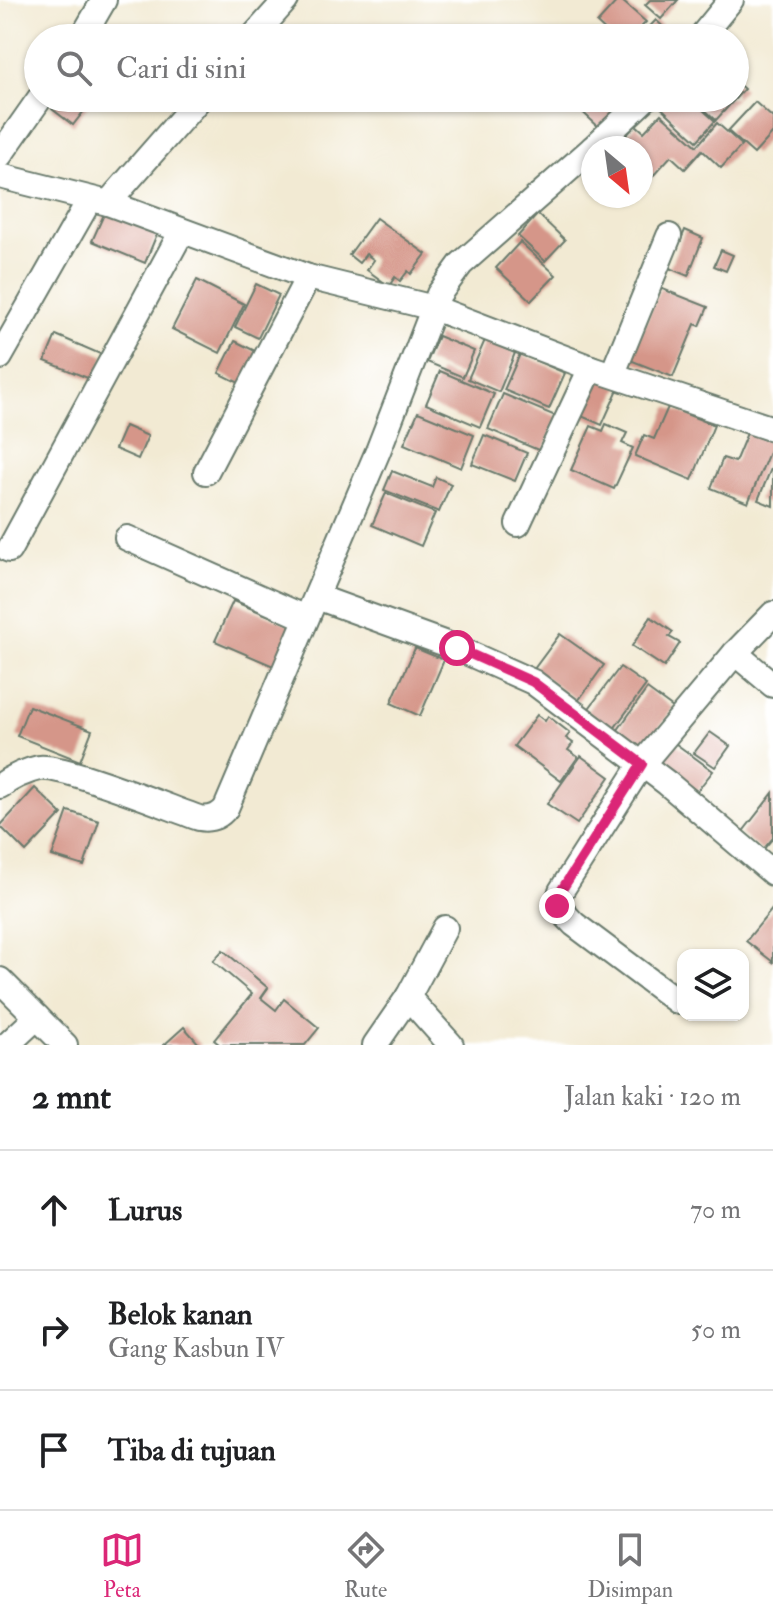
<!DOCTYPE html>
<html lang="id">
<meta charset="utf-8">
<style>
body{margin:0;font-family:"IM FELL Double Pica",serif;background:#f2f2f2;color:#202124}
.controls{position:absolute;right:24px;bottom:24px;display:grid;overflow:hidden;border-radius:16px;box-shadow:0 2px 6px #0004}
.controls button{width:72px;height:72px;display:grid;place-items:center;padding:0;border:0;border-bottom:2px solid #e0e0e0;background:#fff;color:#202124;font:40px sans-serif}
.compass{position:absolute;left:581px;top:136px;width:72px;height:72px;border-radius:50%;background:#fff;box-shadow:0 2px 6px #0004;rotate:151deg}
.stop{position:absolute;width:24px;height:24px;margin:-18px;border:6px solid #db2777;border-radius:50%;background:#fff}
.stop.end{background:#db2777;border-color:#fff;box-shadow:0 2px 8px #0008}
.list{margin:0;padding:0;list-style:none}
h2{display:flex;justify-content:space-between;align-items:center;height:104px;margin:0;padding:0 32px;font-size:34px}
h2 small{font-size:26px;font-weight:400;color:#757577}
.list li{display:grid;grid-template-columns:52px 1fr auto;gap:24px;align-items:center;box-sizing:border-box;height:120px;padding:0 32px;border-top:2px solid #e0e0e0}
.list b{display:block;font-size:30px;white-space:nowrap}
.list p{margin:0;font-size:26px;white-space:nowrap;color:#757577}
.list em{font-size:26px;font-style:normal;color:#757577}
.icon{flex:none;width:44px;height:44px;fill:none;stroke:currentColor;stroke-width:2;stroke-linecap:round;stroke-linejoin:round}
.map{position:relative;flex:none;width:773px;height:1045px;overflow:hidden}
.search{position:absolute;background:#fff;box-shadow:0 2px 6px #0004;left:24px;right:24px;top:24px;height:88px;display:flex;align-items:center;gap:20px;box-sizing:border-box;padding:0 28px;border-radius:44px;color:#757577;font-size:30px}
.sheet{height:464px;background:#fff}
nav{display:flex;justify-content:space-around;align-items:center;box-sizing:border-box;height:112px;border-top:2px solid #e0e0e0;background:#fff;font-size:22px;color:#757577}
nav a{display:grid;justify-items:center;gap:4px}
nav .on{color:#db2777}
.map>svg:first-child{display:block}
</style>
<div class="map">
<svg width="773" height="1045" viewBox="0 0 773 1045">
<rect width="100%" height="100%" fill="#fff"/>
<filter id="ink" filterUnits="userSpaceOnUse"><feTurbulence type="fractalNoise" baseFrequency=".0125" numOctaves="2"/><feDisplacementMap in="SourceGraphic" scale="16" xChannelSelector="R" yChannelSelector="G"/><feConvolveMatrix kernelMatrix="1 2 1 2 8 2 1 2 1" color-interpolation-filters="sRGB"/></filter>
<filter id="wash" filterUnits="userSpaceOnUse"><feTurbulence type="fractalNoise" baseFrequency=".006" numOctaves="4" result="noise"/><feDisplacementMap in="SourceGraphic" scale="32" xChannelSelector="R" yChannelSelector="G"/><feGaussianBlur stdDeviation="1.8" result="paint"/><feColorMatrix in="noise" values="0 0 0 0 0 0 0 0 0 0 0 0 0 0 0 0 0 1.4 0 .05"/><feComposite in="paint" operator="in"/></filter>
<g filter="url(#wash)">
<rect width="100%" height="100%" fill="#f2ead3"/>
<g id="blocks">
<g fill="#d59689">
<polygon points="618,0 621,0 646,22 631,38 613,38 597,23"/>
<polygon points="650,0 678,0 661,19 645,5"/>
<polygon points="656,20 675,38 639,38"/>
<polygon points="735,81 744,89 716,120 692,98 735,98"/>
<polygon points="60,98 94,98 73,125 52,109"/>
<polygon points="585,98 606,98 620,110 602,130 577,107"/>
<polygon points="656,98 690,98 715,121 697,141 654,101"/>
<polygon points="755,102 773,118 773,133 754,154 728,131"/>
<polygon points="661,114 697,146 717,123 742,145 721,168 702,150 685,169 671,156 652,177 641,167 641,148 620,148 617,145 636,125 644,132"/>
<polygon points="105,212 157,234 145,263 92,241"/>
<polygon points="538,214 565,240 545,261 518,236"/>
<polygon points="376,218 426,254 411,274 408,271 400,281 395,277 389,286 367,270 374,260 366,254 359,263 349,255"/>
<polygon points="685,230 703,238 688,276 669,268"/>
<polygon points="520,242 556,275 531,301 496,268"/>
<polygon points="721,250 733,255 726,271 714,266"/>
<polygon points="197,280 244,304 220,353 172,329"/>
<polygon points="256,284 279,295 258,338 235,327"/>
<polygon points="660,288 708,307 700,326 695,324 673,377 630,360"/>
<polygon points="56,335 105,356 95,381 45,361"/>
<polygon points="438,336 474,351 463,377 427,362"/>
<polygon points="485,340 515,353 499,392 468,379"/>
<polygon points="235,341 263,355 247,387 219,373"/>
<polygon points="520,354 565,373 549,409 504,390"/>
<polygon points="440,371 494,394 480,427 426,404"/>
<polygon points="596,377 619,387 602,425 579,415"/>
<polygon points="503,394 558,417 543,452 488,429"/>
<polygon points="668,407 714,425 692,480 635,456 644,435 654,439"/>
<polygon points="418,412 474,435 461,468 404,444"/>
<polygon points="606,424 627,433 622,443 633,448 614,489 571,470 591,426 603,431"/>
<polygon points="125,426 148,436 138,459 115,449"/>
<polygon points="747,433 773,443 748,503 711,488 723,458 735,462"/>
<polygon points="484,435 527,453 515,481 472,464"/>
<polygon points="773,464 773,506 758,500"/>
<polygon points="392,471 432,487 436,477 451,484 439,512 384,490"/>
<polygon points="386,493 435,513 421,546 372,525"/>
<polygon points="233,601 296,627 278,668 215,641"/>
<polygon points="651,617 673,632 669,637 680,643 664,667 632,646"/>
<polygon points="560,634 604,665 578,701 534,669"/>
<polygon points="415,648 444,660 420,716 391,703"/>
<polygon points="620,667 646,685 610,734 584,715"/>
<polygon points="647,689 673,708 641,753 615,734"/>
<polygon points="29,706 92,730 80,761 17,736"/>
<polygon points="537,715 545,721 548,716 570,733 566,738 573,743 568,750 578,757 561,781 514,746"/>
<polygon points="710,732 730,746 715,767 694,753"/>
<polygon points="672,741 713,771 697,791 657,762"/>
<polygon points="581,756 610,777 577,824 547,804"/>
<polygon points="35,788 62,814 26,852 0,826"/>
<polygon points="773,793 773,838 762,851 741,834"/>
<polygon points="68,811 99,821 84,866 52,856"/>
<polygon points="773,908 773,962 746,941"/>
<polygon points="223,950 268,988 261,998 276,1010 284,999 319,1028 305,1045 220,1045 214,1040 252,994 213,961"/>
<polygon points="184,1027 200,1045 164,1045"/>
</g>
</g>
</g>
<g filter="url(#ink)">
<use href="#blocks" fill-opacity="0" stroke="#697a6c" stroke-width="2"/>
<g fill="none" stroke-linecap="round" stroke-linejoin="round">
<g stroke="#697a6c" stroke-width="28">
<g id="minor">
<polyline points="82,38 104,0"/>
<polyline points="252,38 286,0"/>
<polyline points="700,38 731,0"/>
<polyline points="593,148 646,98"/>
<polyline points="0,155 40,98"/>
<polyline points="0,176 108,203 308,277 434,308 591,368 773,429"/>
<polyline points="108,203 200,98"/>
<polyline points="0,357 90,199"/>
<polyline points="613,373 669,236"/>
<polyline points="206,472 308,277"/>
<polyline points="518,524 591,368"/>
<polyline points="127,538 306,618"/>
<polyline points="9,550 182,231"/>
<polyline points="317,597 457,648 533,682 667,783 773,873"/>
<polyline points="735,653 773,685"/>
<path d="M0 786C11 778 26 771 39 768 63 764 170 808 199 818 210 820 219 817 226 808L378 451 439 294 461 264 593 148"/>
<polyline points="0,980 65,1045"/>
<polyline points="408,997 451,1045"/>
<polyline points="678,1002 574,924 557,906 561,891 642,764 735,653 773,614"/>
<polyline points="7,1045 37,1017"/>
<polyline points="375,1045 408,997 445,928"/>
</g>
</g>
<use href="#minor" stroke="#fff" stroke-width="24"/>
</g>
</g>
<g fill="none" stroke-linecap="round" stroke-linejoin="round" filter="url(#ink)">
<polyline stroke="#db2777" stroke-width="10" points="457,648 533,682 642,764 561,891 557,906"/>
</g>
</svg>
<div class="controls">
<button><svg class="icon" aria-label="layers" viewBox="0 0 24 24"><path d="M12 4l9 5-9 5-9-5zM3 14l9 5 9-5"/></svg></button>
</div>
<svg class="compass" viewBox="-18 -18 36 36"><path d="M0-13l5 13h-10z" fill="#e53935"/><path d="M0 13l5-13h-10z" fill="#757577"/></svg>
<div class="stop" style="left:457px;top:648px"></div>
<div class="stop end" style="left:557px;top:906px"></div>
<div class="search"><svg class="icon" aria-label="search" viewBox="0 0 24 24"><circle cx="10" cy="10" r="6"/><path d="M15 15l6 6"/></svg>Cari di sini</div>
</div>
<section class="sheet">
<h2>2 mnt<small>Jalan kaki · 120 m</small></h2>
<ul class="list">
<li><svg class="icon" aria-label="ahead" viewBox="0 0 24 24"><path d="M12 20V5M6 11l6-6 6 6"/></svg><div><b>Lurus</b></div><em>70 m</em></li>
<li><svg class="icon" aria-label="right" viewBox="0 0 24 24"><path d="M7 20v-9h11M14 6l5 5-5 5"/></svg><div><b>Belok kanan</b><p>Gang Kasbun IV</p></div><em>50 m</em></li>
<li><svg class="icon" aria-label="arrive" viewBox="0 0 24 24"><path d="M6 21V4h12l-3 4 3 4H6"/></svg><div><b>Tiba di tujuan</b></div></li>
</ul>
</section>
<nav>
<a class="on"><svg class="icon" aria-label="map" viewBox="0 0 24 24"><path d="M3 6l6-2 6 2 6-2v14l-6 2-6-2-6 2zM9 4v14M15 6v14"/></svg>Peta</a>
<a><svg class="icon" aria-label="directions" viewBox="0 0 24 24"><path d="M12 3l9 9-9 9-9-9zM9 14v-3h6M13 9l2 2-2 2"/></svg>Rute</a>
<a><svg class="icon" aria-label="saved" viewBox="0 0 24 24"><path d="M7 4h10v16l-5-4-5 4z"/></svg>Disimpan</a>
</nav>
